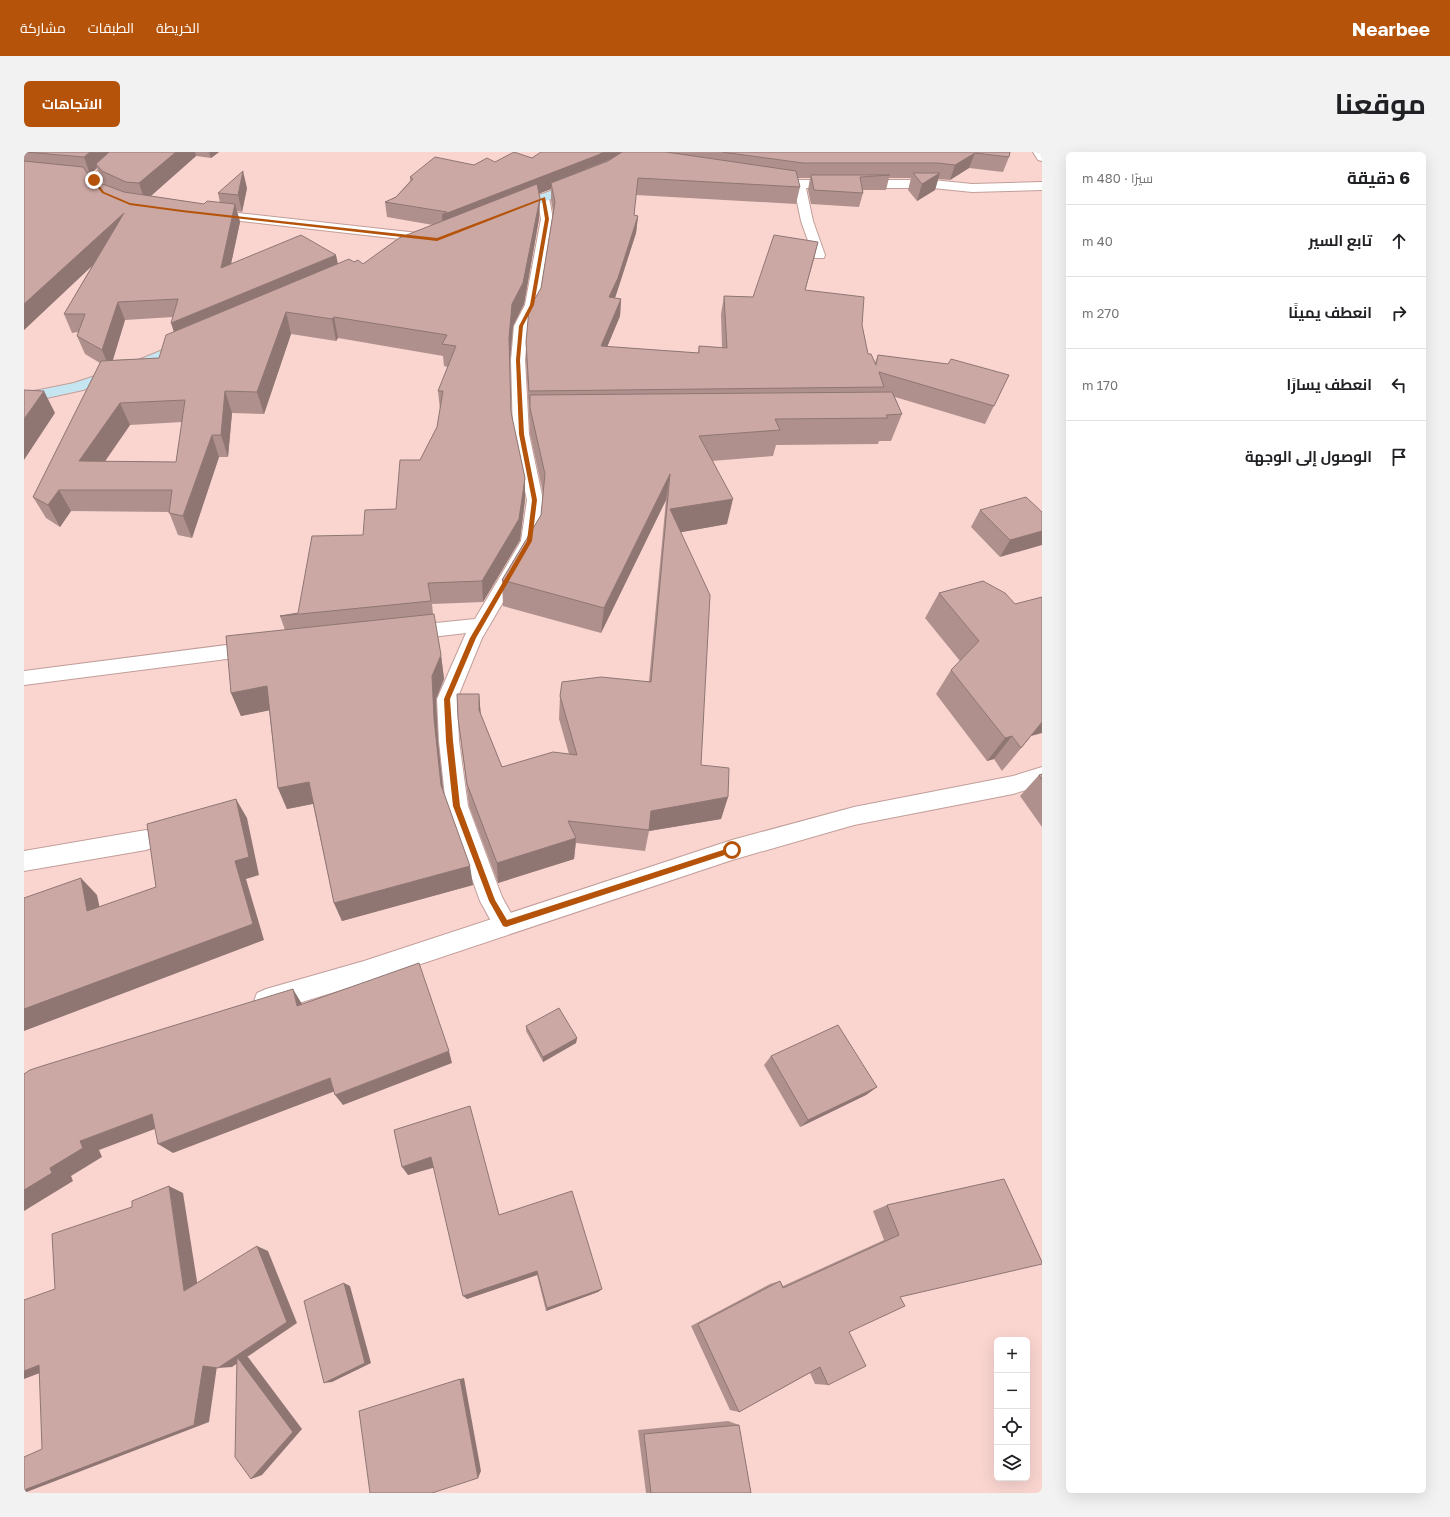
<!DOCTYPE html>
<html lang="ar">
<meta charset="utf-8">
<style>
body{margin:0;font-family:"Golos Text",Cairo,sans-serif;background:#f2f2f2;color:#202124;direction:rtl}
.controls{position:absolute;right:12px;bottom:12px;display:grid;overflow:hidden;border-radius:6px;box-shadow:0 4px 16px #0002}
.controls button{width:36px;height:36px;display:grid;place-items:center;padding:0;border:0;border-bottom:1px solid #e0e0e0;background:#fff;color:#202124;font:20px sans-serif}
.stop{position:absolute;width:12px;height:12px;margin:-9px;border:3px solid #b45309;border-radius:50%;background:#fff}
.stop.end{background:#b45309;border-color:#fff;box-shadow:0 1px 4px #0008}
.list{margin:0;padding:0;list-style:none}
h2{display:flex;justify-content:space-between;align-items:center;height:52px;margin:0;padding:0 16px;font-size:17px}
h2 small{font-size:13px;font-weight:400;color:#757577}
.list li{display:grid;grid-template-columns:26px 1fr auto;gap:12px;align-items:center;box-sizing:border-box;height:72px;padding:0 16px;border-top:1px solid #e0e0e0}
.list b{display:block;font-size:15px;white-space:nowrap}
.list em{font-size:13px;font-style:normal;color:#757577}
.icon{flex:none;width:22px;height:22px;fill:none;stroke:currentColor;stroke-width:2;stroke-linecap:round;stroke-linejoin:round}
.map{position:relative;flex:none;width:1018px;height:1341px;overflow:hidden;direction:ltr;border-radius:6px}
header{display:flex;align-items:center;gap:24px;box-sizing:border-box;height:56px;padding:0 20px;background:#b45309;color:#fff}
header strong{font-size:19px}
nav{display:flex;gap:22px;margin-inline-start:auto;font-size:14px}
.intro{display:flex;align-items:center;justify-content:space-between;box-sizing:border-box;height:96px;padding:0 24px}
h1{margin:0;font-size:28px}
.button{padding:10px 18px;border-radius:6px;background:#b45309;color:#fff;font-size:14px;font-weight:700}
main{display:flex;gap:24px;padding:0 24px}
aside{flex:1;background:#fff;border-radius:6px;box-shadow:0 4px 16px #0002}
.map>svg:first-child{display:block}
</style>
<header>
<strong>Nearbee</strong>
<nav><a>الخريطة</a><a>الطبقات</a><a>مشاركة</a></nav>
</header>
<div class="intro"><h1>موقعنا</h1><a class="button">الاتجاهات</a></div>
<main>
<aside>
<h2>6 دقيقة<small>سيرًا · 480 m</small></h2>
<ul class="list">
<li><svg class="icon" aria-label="ahead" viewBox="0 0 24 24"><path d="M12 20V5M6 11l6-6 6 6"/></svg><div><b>تابع السير</b></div><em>40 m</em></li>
<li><svg class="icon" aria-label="right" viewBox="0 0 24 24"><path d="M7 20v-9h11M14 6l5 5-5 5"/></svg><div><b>انعطف يمينًا</b></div><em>270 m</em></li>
<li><svg class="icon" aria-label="left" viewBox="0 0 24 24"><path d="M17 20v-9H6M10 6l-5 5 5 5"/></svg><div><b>انعطف يسارًا</b></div><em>170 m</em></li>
<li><svg class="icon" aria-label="arrive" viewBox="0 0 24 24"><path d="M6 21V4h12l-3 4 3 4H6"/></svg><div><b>الوصول إلى الوجهة</b></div></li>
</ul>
</aside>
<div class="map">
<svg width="1018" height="1341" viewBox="0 0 1018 1341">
<rect width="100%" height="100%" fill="#fad5d0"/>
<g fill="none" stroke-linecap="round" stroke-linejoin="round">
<g stroke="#c19e99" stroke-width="2">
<g id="minor">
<path d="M94 0H107L76 29 83 38 97 44 99 47 97 50C82 53 72 39 64 28Z"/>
<polygon points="1009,0 1018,0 1018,9 1014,8"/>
<polygon points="746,24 775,28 909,28 948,32 1018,30 1018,38 948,40 909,36 782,36 789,69 801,103 800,106 790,106 789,103 777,69 770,35 742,30 740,28 742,26"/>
<polygon points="519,42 523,43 525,46 529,67 515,153 504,174 501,208 505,282 519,348 515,389 458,486 433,547 435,589 444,654 478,745 493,772 489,780 481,783 473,780 456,749 422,654 415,589 413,547 442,481 382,488 375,486 373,481 375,476 382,474 451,467 497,389 503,348 489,282 487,208 490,174 501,153 517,67 513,46 515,43"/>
<polygon points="186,58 412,83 416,84 418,87 416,90 412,91 182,65 180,62 182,59"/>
<polygon points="233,489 240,491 243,496 240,501 233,503 0,533 0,519"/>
<polygon points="122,678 130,681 133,688 130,695 122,698 0,719 0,699"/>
</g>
</g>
<g stroke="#c19e99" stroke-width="2">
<polygon id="tertiary" points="1018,615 1018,633 989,642 830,673 708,708 340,831 242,861 233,857 230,849 233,841 242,837 340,809 708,688 830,655 989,624"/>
</g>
<g stroke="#c19e99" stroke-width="2">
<g id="secondary">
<polygon points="554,28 558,30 560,32 558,34 491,62 483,62 481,59 483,56"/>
<polygon points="163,188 168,189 170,192 168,195 105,222 59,238 0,251 0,241 50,231 95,216"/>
</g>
</g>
<use href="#minor" fill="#fff" fill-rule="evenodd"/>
<use href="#tertiary" fill="#fff" fill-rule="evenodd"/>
<use href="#secondary" fill="#c5e6f1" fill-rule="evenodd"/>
</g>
<g fill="#af908d" fill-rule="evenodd">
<path d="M0 0H195L187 6 172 4 127 44 180 52 196 51 194 41 223 36 218 60 213 59 216 70 207 112H314L330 110 339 112 409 73 363 65 361 50 372 45 386 29V25L450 13 508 6 517 0H986L985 5 979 20 945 16 926 28 914 27 911 38 893 49 884 38 887 26H865L862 38H839V41L835 55 787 52 784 38 786 26H774L776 35 772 52 612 43 610 63 614 64 612 81 591 146 597 147 596 164 583 195 674 201 675 194 698 196 697 162 700 144 729 145 794 90 781 138 838 173 844 202 851 211 854 203 985 223 961 272 871 245 878 262 867 289H855L854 292 752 293 749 304 688 309 703 372 657 380 677 613 704 645 697 667 625 679 621 699 552 691 550 707 474 731 445 654 434 566 455 542 457 564 478 615 545 602 535 567 536 544 625 529 642 348 577 481 479 454 478 428 517 363 519 341 506 282 502 208V190L517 136 529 60 527 48V37L515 41 516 46 515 67 500 152 489 174 486 207 487 260 501 326V348L496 388 459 450 408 452 409 462 417 503 420 527 412 547 414 589 419 638 449 733 318 769 310 751 289 652 263 657 254 636 245 558 217 564 207 541 261 478 256 464 274 461 339 383 372 357 413 275 416 258 414 239 424 215 420 214 419 204 314 186 312 189 267 182 240 262 208 261 204 305H195L168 386 154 383 145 360 47 359 36 375 22 366 9 345 76 211 61 202 53 184 54 180 48 181 40 162 68 114 0 178ZM73 16 78 29 81 33 68 28 64 22H66ZM149 165 150 179 135 206 89 208 101 168ZM158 270 152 310 81 309 106 273Z"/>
<polygon points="956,358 1018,360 976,405 947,375"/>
<polygon points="959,429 1007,584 978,619 970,607 963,609 912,542 927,518 936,509 901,466 915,441"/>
<polygon points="1018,622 1018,675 996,644 1015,623"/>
<polygon points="502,874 553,886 552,891 519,910 502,879"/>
<polygon points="747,904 853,935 842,943 776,975 740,913"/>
<polygon points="370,978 475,1063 578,1137 574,1140 522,1159 513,1123 443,1147 410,1015 384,1023"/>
<polygon points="980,1027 876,1145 825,1180 804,1233 791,1232 786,1221 715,1260 706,1258 667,1174 746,1132 756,1129 759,1134 860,1088 849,1059 863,1053"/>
<polygon points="704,1269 715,1273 727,1341 622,1341 614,1278"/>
</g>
<g fill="#8f7673">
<polygon points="66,0 92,0 72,12 73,16 66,22 60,5"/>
<polygon points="152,0 171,0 172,4 121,49 115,31"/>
<polygon points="185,0 195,0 187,6"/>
<polygon points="580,0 604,0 527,31 527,37 419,79 418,63"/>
<polygon points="951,1 945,16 926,28 931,13"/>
<polygon points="219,19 223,36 218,60 214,43"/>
<polygon points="916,21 911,38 893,49 898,32"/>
<polygon points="516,46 515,67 500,152 489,174 486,208 485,186 488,152"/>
<polygon points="211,52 216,70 202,135 197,116"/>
<polygon points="100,61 106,78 0,178 0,152"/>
<polygon points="614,64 612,81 592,143 584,163 585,145"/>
<polygon points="794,90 790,107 776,156 781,138"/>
<polygon points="312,103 316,121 153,190 147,171"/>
<polygon points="597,147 596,164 576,212 577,194"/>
<polygon points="94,150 101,168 86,217 78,198"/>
<polygon points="262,160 267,182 240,262 233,240"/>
<polygon points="310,165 314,186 312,189 308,167"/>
<polygon points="20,239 31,261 0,308 0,267"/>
<polygon points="201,239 208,261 204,305 197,283"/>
<polygon points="96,251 106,273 66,331 55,309"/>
<polygon points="188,283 195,305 168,386 159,364"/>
<polygon points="646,322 642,348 577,481 580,456"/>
<polygon points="501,326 501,348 496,388 459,450 458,429"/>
<polygon points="35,338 47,359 36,375 24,353"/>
<polygon points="709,347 703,372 642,383 646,357"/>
<polygon points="1018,379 1018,393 976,405 986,388"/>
<polygon points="417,503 420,527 412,547 414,589 421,654 417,633 410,567 408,524"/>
<polygon points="243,534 252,557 217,564 207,541"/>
<polygon points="455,542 457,566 455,558"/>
<polygon points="1018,570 1018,581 1007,584 978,619"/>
<polygon points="988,584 970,607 963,609 981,586"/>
<polygon points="285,630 293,651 263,657 254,636"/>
<polygon points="704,645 697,667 625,679 627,659"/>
<polygon points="212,647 223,666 235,723 222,727 240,788 0,879 0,857 211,709"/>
<polygon points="552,686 550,707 474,731 473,711"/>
<polygon points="446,714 449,733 318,769 310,751"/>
<polygon points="57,726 73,743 80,776 63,759"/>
<polygon points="269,837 278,852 283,868 273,854"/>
<polygon points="553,886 552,891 519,910 519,905"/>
<polygon points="425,899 428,911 319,953 311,943"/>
<polygon points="306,926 314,938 149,1001 134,992"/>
<polygon points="853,935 842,943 776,975 784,968"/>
<polygon points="128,962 144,972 75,998 78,1005 47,1024 49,1029 0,1059 0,1038 56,989"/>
<polygon points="407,1005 412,1015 384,1023 378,1015"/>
<polygon points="145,1034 159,1041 175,1142 160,1139"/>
<polygon points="233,1094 244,1099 273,1171 223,1205 224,1205 278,1277 238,1323 227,1327 217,1209 208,1215 194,1216"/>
<polygon points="513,1119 513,1123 443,1147 439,1144"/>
<polygon points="320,1131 326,1134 347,1211 308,1230 300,1231"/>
<polygon points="578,1137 574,1140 522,1159 523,1156"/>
<polygon points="15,1213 37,1213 0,1227 0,1219"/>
<polygon points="179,1214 193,1214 185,1270 0,1341 0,1338"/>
<polygon points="440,1226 457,1319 454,1326 436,1227"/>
</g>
<g fill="#cca8a4" stroke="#8f7673" fill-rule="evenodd">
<polygon points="1,0 66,0 60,5"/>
<polygon points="85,0 152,0 115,31 102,30 78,19 72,12"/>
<polygon points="490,0 508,6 517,0 580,0 574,3 418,63 423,60 361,50 372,45 389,27 386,25 411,5 450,13 463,6 471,10"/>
<polygon points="598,0 642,0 772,19 776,35 614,26 610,63 614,64 594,126 585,145 597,147 577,194 675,201 675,194 703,196 700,144 729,145 750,83 794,90 781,138 840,145 838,173 844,202 847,202 852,213 854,203 924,212 927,207 985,223 970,254 855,220 860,235 505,239 502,190 505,157 517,136 531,50 527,31 584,9"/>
<polygon points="698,0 986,0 985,5 951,1 931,13 914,11 779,11"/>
<polygon points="0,9 59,15 68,28 100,40 180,52 183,49 211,52 197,116 277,83 312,103 147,171 154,147 94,150 78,198 53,184 61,162 40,162 100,61 0,152"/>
<polygon points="219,19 214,43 194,41"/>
<polygon points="889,21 916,21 898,32"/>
<polygon points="787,23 866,23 836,25 839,41 790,38"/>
<path d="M513 32 516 46 499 131 488 152 485 186 487 260 501 326 495 367 458 429 404 431 407 449 256 464 274 461 288 384 339 383 341 358 372 357 376 308H396L413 275 419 239H414L432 194 418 192 423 183 310 165 308 167 262 160 233 240 201 239 197 283H188L159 364 145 361 148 338H35L24 353 9 345 77 209 135 206 142 183 325 107 330 110 334 108 339 112 375 86ZM161 248 152 310 55 309 96 251Z"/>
<polygon points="0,238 20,239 0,267"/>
<polygon points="868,240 878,262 862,263 864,266 751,267 756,278 675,284 709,347 646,357 686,443 677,613 705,616 704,645 627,659 625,678 544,669 552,686 473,711 443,632 434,566 433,542 455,542 455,558 478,615 529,600 553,603 536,544 538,530 577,525 627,530 646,322 580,456 478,428 517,363 521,322 506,256 506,243"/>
<polygon points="1002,345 1018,360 1018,379 986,388 956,358"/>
<polygon points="959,429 981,441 991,452 1018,445 1018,570 997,596 988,584 981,586 927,518 955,489 915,441"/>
<polygon points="410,462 417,503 408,524 410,567 417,633 446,714 310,751 285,630 254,636 243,534 207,541 202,484"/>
<polygon points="1018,622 1018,628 1015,623"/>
<polygon points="212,647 225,705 211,709 229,772 0,857 0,746 57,726 63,759 132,735 123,672"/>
<polygon points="395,811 425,899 311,943 306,926 134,992 128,962 56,989 59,996 26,1016 28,1021 0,1038 0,922 6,918 18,914 269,837 273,854"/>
<polygon points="535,856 553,886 519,905 502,874"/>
<polygon points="814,873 853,935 784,968 747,904"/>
<polygon points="446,954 475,1063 548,1039 578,1137 523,1156 513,1119 439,1144 407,1005 378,1015 370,978"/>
<polygon points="980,1027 1018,1110 1018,1112 876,1145 881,1154 825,1180 842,1214 804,1233 796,1215 715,1260 674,1172 756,1129 759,1136 875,1083 863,1053"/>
<polygon points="145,1034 160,1139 233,1094 263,1170 194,1216 179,1214 170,1273 0,1338 0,1305 18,1297 15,1213 0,1219 0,1148 31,1137 28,1082 108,1055 108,1049"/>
<polygon points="320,1131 341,1211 300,1231 280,1149"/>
<polygon points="213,1205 269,1280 227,1327 211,1305"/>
<polygon points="436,1227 454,1326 408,1341 346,1341 335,1259"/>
<polygon points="715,1273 727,1341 627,1341 620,1282"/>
</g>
<polygon fill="#b45309" points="68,28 71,28 80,40 106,51 158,58 413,86 521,45 525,67 510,153 499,174 496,208 500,282 513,348 508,389 452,486 426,547 429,589 436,654 471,748 483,768 708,695 711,698 710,700 482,775 479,774 465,749 429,654 422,589 420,547 446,486 503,389 508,348 495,282 492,208 495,174 506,153 521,67 518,48 413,89 158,60 106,53 78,41"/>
</svg>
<div class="controls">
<button>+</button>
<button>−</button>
<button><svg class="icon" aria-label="locate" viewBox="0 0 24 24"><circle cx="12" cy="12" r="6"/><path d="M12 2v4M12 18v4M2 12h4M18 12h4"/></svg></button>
<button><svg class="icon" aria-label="layers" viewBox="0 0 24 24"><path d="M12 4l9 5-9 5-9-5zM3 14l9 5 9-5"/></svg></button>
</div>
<div class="stop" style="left:708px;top:698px"></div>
<div class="stop end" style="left:70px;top:28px"></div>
</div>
</main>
